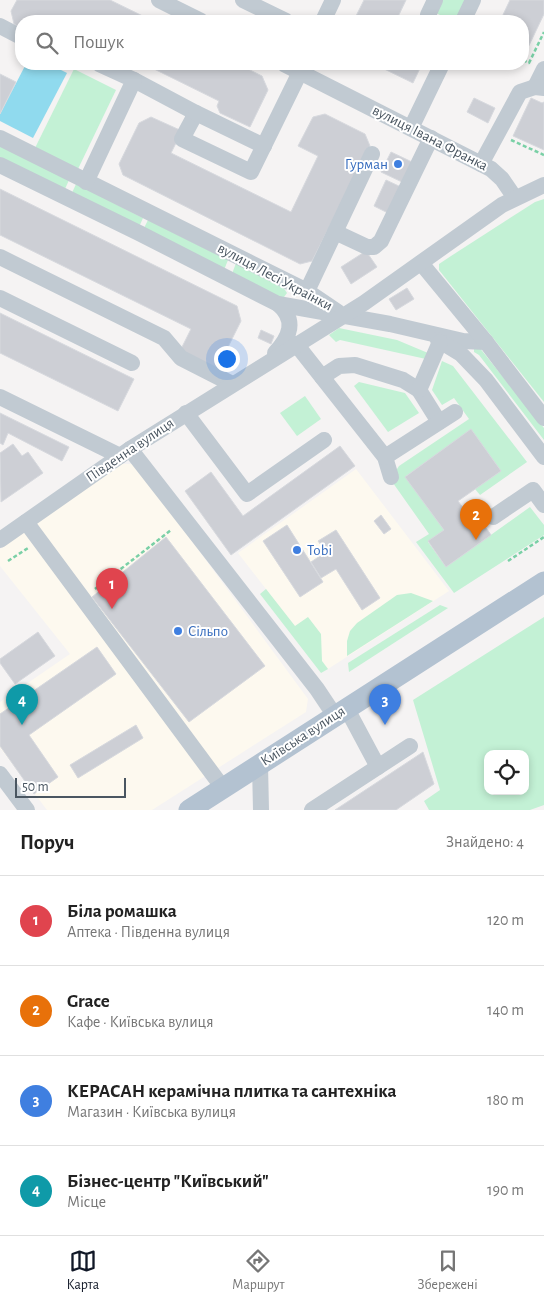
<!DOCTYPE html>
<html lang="uk">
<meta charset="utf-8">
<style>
body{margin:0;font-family:"Alegreya Sans",sans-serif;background:#f2f2f2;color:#222}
.controls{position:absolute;right:15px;bottom:15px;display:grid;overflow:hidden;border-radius:10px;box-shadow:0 2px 8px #0003}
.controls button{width:45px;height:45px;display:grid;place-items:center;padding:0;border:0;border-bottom:1px solid #e0e0e0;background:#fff;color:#222;font:25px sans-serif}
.scale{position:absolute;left:15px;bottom:12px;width:111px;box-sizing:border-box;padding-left:5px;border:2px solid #4a5661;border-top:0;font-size:14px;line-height:18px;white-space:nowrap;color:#4a5661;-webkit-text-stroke:4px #fff;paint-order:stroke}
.you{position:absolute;left:226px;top:358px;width:18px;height:18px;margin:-12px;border:4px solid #fff;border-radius:50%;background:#1a73e8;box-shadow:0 0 0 8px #1a73e833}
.badge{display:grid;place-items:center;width:32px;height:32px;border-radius:50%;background:#111827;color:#fff;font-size:16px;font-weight:700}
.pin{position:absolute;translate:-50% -41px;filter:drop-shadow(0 1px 2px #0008)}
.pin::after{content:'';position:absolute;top:26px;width:18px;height:15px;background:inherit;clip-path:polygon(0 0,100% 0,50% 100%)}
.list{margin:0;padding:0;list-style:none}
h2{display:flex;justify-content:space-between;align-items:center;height:65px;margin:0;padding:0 20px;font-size:21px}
h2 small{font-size:16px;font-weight:400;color:#767676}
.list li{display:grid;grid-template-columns:32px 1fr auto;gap:15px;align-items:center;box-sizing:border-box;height:90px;padding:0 20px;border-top:1px solid #e0e0e0}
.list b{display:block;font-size:19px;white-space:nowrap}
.list p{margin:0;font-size:16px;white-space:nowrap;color:#767676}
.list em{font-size:16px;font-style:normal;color:#767676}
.icon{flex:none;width:28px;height:28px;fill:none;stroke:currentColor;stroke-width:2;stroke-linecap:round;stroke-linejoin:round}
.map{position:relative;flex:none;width:544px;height:810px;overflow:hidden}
.search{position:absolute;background:#fff;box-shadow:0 2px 8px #0003;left:15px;right:15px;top:15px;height:55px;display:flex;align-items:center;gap:12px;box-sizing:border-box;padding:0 18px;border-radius:20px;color:#767676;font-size:19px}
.sheet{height:425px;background:#fff}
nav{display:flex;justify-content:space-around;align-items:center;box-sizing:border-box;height:70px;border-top:1px solid #e0e0e0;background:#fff;font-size:14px;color:#767676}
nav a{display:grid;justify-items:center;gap:2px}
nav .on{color:#111827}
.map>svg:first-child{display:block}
</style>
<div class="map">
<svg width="544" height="810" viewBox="0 0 544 810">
<rect width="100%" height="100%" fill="#f5f3f3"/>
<g fill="#fdf9ef">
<polygon points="122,464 135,464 308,699 306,712 152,810 47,810 0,748 0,702 70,654 0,566 0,549"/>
<polygon points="356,469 449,591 328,669 238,553"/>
</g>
<g fill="#c3f1d5" fill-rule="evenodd">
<polygon points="440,0 467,0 457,21 452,21 434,12"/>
<polygon points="74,69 116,90 78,169 35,148"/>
<polygon points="0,145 69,180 65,189 0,157"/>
<polygon points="76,184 143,218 139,227 72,193"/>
<polygon points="544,199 544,402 439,270 439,264 451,256 535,202"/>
<polygon points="148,220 228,260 224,270 143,230"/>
<polygon points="236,263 283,287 287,293 284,297 278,298 232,274"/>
<polygon points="339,328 397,340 428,353 426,359 340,340 336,342 329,335"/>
<polygon points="479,347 544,428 544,440 479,355 474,352 474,348"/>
<polygon points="442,361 453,366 527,462 480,495 475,489 501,471 471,430 406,476 444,530 428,542 446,567 530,507 544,525 544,535 454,593 416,542 429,534 393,483 395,472 399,466 469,419 454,398 442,405 432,390"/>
<polygon points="359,382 405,393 419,413 388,432 354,386"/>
<polygon points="305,396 321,419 297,436 280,413"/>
<polygon points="266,589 295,626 308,617 321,634 322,661 328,669 321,673 260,594"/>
<polygon points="411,593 433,601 347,656 347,641 350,631 357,623 397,595"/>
<polygon points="440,605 448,608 349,672 348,663"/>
<path d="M544 617V805L530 810H429L424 801 440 790 413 700ZM488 754H525V791H488Z"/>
</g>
<polygon fill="#90daee" points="26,64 49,64 67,73 33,138 0,121 0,114"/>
<g fill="#cdcfd5" stroke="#d7d9de">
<polygon points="17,0 110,0 153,21 21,21 21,28 14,24 11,11"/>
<polygon points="364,0 406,0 396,21 368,21 356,16"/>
<polygon points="510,0 544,0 544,14 524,56 523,21 500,21"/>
<polygon points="144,64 238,64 262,76 268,90 250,127 220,113 217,106 219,101"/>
<polygon points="374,64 422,64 413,83"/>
<polygon points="0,74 16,82 0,114"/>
<polygon points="474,98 495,108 488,123 467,112"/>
<polygon points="531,98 542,103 544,102 544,150 513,136"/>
<polygon points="325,114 365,134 370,146 312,261 300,264 123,175 119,164 139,123 151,117 182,131 171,153 291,212 318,156 298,146 313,117"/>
<polygon points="391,152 412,162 402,182 381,172"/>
<polygon points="386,180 403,188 390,214 374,206"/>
<polygon points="0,189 237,306 241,321 217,369 180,351 191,329 0,235"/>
<polygon points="366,251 377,267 351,284 341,267"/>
<polygon points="407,288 414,299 396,310 389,299"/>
<polygon points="0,313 134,379 118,411 0,353"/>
<polygon points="261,330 274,336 271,344 258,338"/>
<polygon points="0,413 69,447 62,461 8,433 3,445 0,443"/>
<polygon points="471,429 501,471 458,501 467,513 473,509 491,535 446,567 428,541 444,530 405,477"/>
<polygon points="13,444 22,456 28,452 43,473 1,502 0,453"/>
<polygon points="340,446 355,466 231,555 185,491 211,472 243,516"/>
<polygon points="381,515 391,529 384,534 374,521"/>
<polygon points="287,525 323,582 300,597 263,541"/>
<polygon points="336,530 380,598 362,610 336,569 321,578 311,562 326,552 318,541"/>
<polygon points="166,537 265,666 189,722 92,597"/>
<polygon points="38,632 55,656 15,684 0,663 0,659"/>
<polygon points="97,647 116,674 29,735 58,777 34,794 0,746 0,714"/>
<polygon points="136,725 143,738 78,778 70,765"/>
<polygon points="423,752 434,784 396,810 335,810"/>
</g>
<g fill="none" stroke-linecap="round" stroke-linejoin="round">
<g stroke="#7ad0a6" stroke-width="2.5" stroke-dasharray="4 2.5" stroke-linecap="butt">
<polyline points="523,60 529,63 544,32"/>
<polyline points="511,140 544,155"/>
<polyline points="8,561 28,548"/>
<polyline points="508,561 544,537"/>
<polyline points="95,589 171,530"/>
</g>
<g stroke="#c1cad2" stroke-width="16">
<polyline points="159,0 201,21"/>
<polyline points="243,0 286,21"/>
<polyline points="323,21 333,0"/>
<polyline points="431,21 428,15 435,0"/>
<polyline points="463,21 473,0"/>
<polyline points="0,26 21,37"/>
<polyline points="284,64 491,169 502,179 515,198"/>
<polyline points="134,80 196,113 182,139 251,172 304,64"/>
<polyline points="535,87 544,69"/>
<polyline points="196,113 264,146"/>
<polyline points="411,128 442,64"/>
<polyline points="0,138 307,291 338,312"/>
<polyline points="481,164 520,92 535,87 544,88"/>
<polyline points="0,165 139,233 278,304 390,324 463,341 486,342"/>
<polyline points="86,182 134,80 99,64"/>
<polyline points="335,232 367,247 374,247 381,241 431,138"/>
<polyline points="0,257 164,338 181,358 232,384"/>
<polyline points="421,263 486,342 544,418"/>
<polyline points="307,291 372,154"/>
<polyline points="0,298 132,363"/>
<polyline points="438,340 461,354 486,380 544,457"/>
<polyline points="296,344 385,457 391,477"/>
<path d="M275 353C290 337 297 320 278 304"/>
<polyline points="322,377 339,366 355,365 403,380 419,390 439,422"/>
<polyline points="419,390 440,342"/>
<polyline points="0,397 120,456"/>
<polyline points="186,413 247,494 324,440"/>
<polyline points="130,449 317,689 335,716"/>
<polyline points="385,457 455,412"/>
<polyline points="493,517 533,490 544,505"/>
<polyline points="26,522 223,788"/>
<polyline points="0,540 130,449 364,303 502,205 544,185"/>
<polyline points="347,709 378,767"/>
<polyline points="260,765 261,810"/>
<polyline points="0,774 27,810"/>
<polyline points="312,810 410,746"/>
</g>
<polyline stroke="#b3c2d1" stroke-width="21" points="189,810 544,582"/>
</g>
<g fill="#3f7fe0" stroke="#fff" stroke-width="2">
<circle cx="398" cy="164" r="5"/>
<circle cx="297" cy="550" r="5"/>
<circle cx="178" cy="631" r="5"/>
</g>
<g text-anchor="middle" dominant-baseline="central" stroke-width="4" stroke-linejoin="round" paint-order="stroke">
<g font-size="15" fill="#4a5661" stroke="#fff">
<text transform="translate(430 138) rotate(27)">вулиця Івана Франка</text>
<text transform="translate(275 277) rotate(28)">вулиця Лесі Українки</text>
<text transform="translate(130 450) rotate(-34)">Південна вулиця</text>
<text transform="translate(303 736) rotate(-33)">Київська вулиця</text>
</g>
<g font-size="15" fill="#366cbe" stroke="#fff" text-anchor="start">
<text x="388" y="164" text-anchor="end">Гурман</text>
<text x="307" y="550">Tobi</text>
<text x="188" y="631">Сільпо</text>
</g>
</g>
</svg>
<div class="controls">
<button><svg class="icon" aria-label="locate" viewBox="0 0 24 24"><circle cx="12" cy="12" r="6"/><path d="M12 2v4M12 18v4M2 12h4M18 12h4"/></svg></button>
</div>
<div class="scale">50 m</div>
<div class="you"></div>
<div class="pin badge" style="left:112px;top:609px;background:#e0444e">1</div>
<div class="pin badge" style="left:476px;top:540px;background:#e8710a">2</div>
<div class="pin badge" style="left:385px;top:725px;background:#3f7fe0">3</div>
<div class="pin badge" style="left:22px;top:725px;background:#0f9aa8">4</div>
<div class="search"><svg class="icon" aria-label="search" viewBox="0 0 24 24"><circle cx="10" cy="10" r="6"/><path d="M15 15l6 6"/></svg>Пошук</div>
</div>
<section class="sheet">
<h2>Поруч<small>Знайдено: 4</small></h2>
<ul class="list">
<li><span class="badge" style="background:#e0444e">1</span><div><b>Біла ромашка</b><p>Аптека · Південна вулиця</p></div><em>120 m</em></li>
<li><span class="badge" style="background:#e8710a">2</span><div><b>Grace</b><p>Кафе · Київська вулиця</p></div><em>140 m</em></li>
<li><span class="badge" style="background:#3f7fe0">3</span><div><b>КЕРАСАН керамічна плитка та сантехніка</b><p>Магазин · Київська вулиця</p></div><em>180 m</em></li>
<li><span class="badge" style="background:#0f9aa8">4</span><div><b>Бізнес-центр &quot;Київський&quot;</b><p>Місце</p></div><em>190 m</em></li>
</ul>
</section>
<nav>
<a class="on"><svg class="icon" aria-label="map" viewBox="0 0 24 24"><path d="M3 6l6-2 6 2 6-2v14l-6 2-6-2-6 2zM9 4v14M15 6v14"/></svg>Карта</a>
<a><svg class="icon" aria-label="directions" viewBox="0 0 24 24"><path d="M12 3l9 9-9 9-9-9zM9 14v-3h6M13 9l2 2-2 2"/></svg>Маршрут</a>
<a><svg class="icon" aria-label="saved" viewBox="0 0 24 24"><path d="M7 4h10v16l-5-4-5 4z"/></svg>Збережені</a>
</nav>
